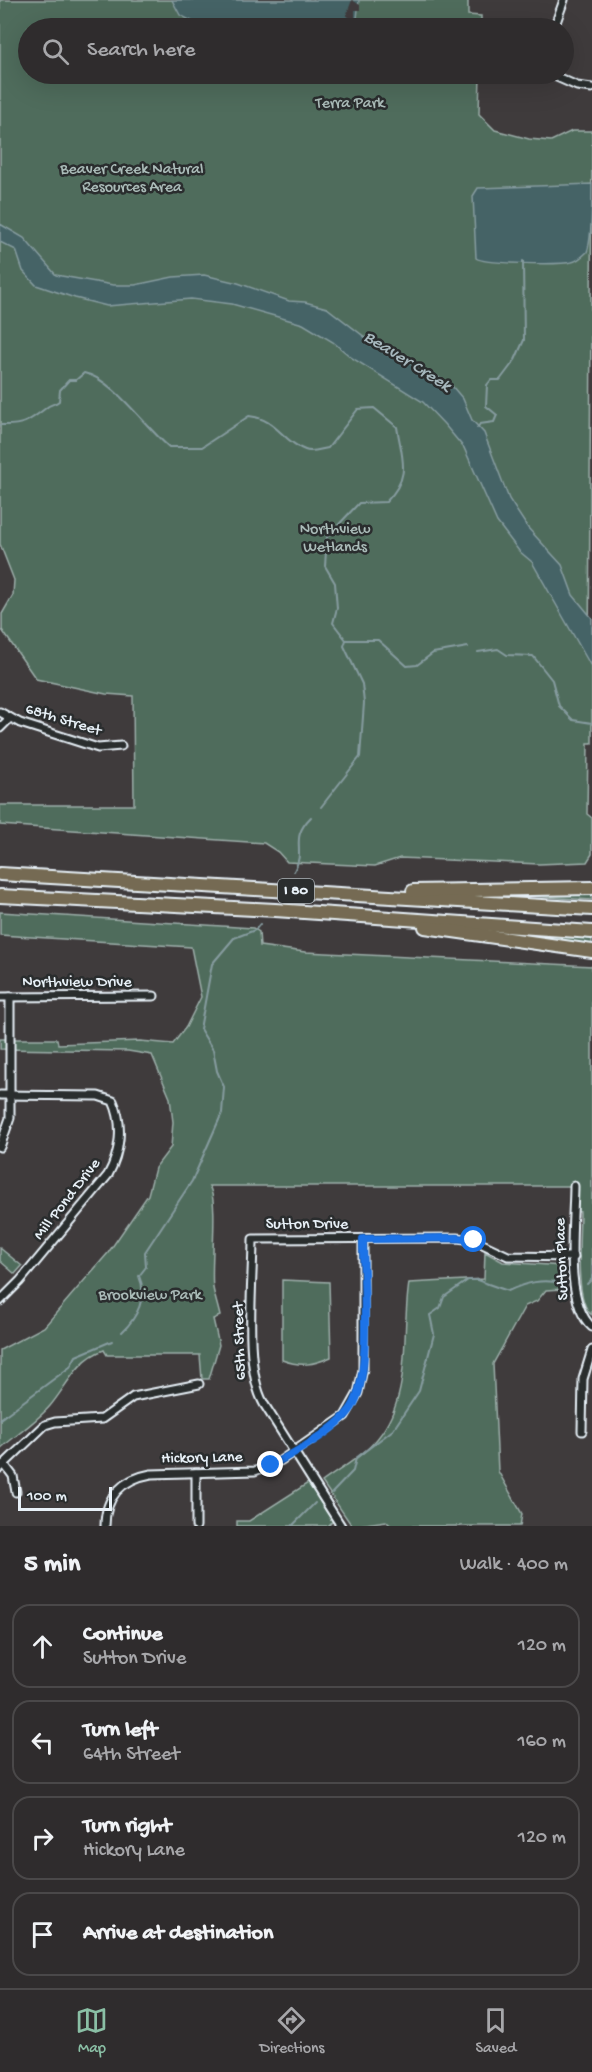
<!DOCTYPE html>
<meta charset="utf-8">
<style>
body{margin:0;font-family:"Gochi Hand",sans-serif;background:#373435;color:#f1f3f6}
.scale{position:absolute;left:18px;bottom:15px;width:94px;box-sizing:border-box;padding-left:6px;border:3px solid #e8f1f8;border-top:0;font-size:16px;line-height:21px;white-space:nowrap;color:#e8f1f8;-webkit-text-stroke:4px #2a2d2e;paint-order:stroke}
.stop{position:absolute;width:18px;height:18px;margin:-14px;border:4px solid #1a73e8;border-radius:50%;background:#fff}
.stop.end{background:#1a73e8;border-color:#fff;box-shadow:0 2px 6px #0008}
.list{margin:0;padding:0;list-style:none}
h2{display:flex;justify-content:space-between;align-items:center;height:78px;margin:0;padding:0 24px;font-size:26px}
h2 small{font-size:20px;font-weight:400;color:#a7a7aa}
.list li{display:grid;grid-template-columns:39px 1fr auto;gap:18px;align-items:center;box-sizing:border-box;height:84px;margin:0 12px 12px;padding:0 12px;border:2px solid #4a4849;border-radius:18px}
.list b{display:block;font-size:22px;white-space:nowrap}
.list p{margin:0;font-size:20px;white-space:nowrap;color:#a7a7aa}
.list em{font-size:20px;font-style:normal;color:#a7a7aa}
.icon{flex:none;width:33px;height:33px;fill:none;stroke:currentColor;stroke-width:2;stroke-linecap:round;stroke-linejoin:round}
.map{position:relative;flex:none;width:592px;height:1526px;overflow:hidden}
.search{position:absolute;background:#2f2c2d;box-shadow:0 6px 24px #0002;left:18px;right:18px;top:18px;height:66px;display:flex;align-items:center;gap:15px;box-sizing:border-box;padding:0 21px;border-radius:33px;color:#a7a7aa;font-size:22px}
.sheet{height:462px;background:#2f2c2d}
nav{display:flex;justify-content:space-around;align-items:center;box-sizing:border-box;height:84px;border-top:2px solid #4a4849;background:#2f2c2d;font-size:16px;color:#a7a7aa}
nav a{display:grid;justify-items:center;gap:3px}
nav .on{color:#8abfa5}
.map>svg:first-child{display:block}
</style>
<div class="map">
<svg width="592" height="1526" viewBox="0 0 592 1526">
<rect width="100%" height="100%" fill="#3f3b3c"/>
<filter id="ink" filterUnits="userSpaceOnUse"><feTurbulence type="fractalNoise" baseFrequency=".0167" numOctaves="2"/><feDisplacementMap in="SourceGraphic" scale="12" xChannelSelector="R" yChannelSelector="G"/><feConvolveMatrix kernelMatrix="1 2 1 2 8 2 1 2 1" color-interpolation-filters="sRGB"/></filter>
<g filter="url(#ink)">
<g fill="#506c5b" stroke="#9caeaa" stroke-width="1.5">
<polygon points="0,0 468,0 468,15 481,16 481,28 28,28 28,74 480,74 479,114 495,130 529,139 551,141 572,131 592,131 589,662 592,668 592,743 588,743 587,814 592,818 592,854 587,862 539,864 400,858 375,866 287,862 278,852 264,843 0,825 0,805 134,805 133,696 106,694 36,679 2,630 2,614 13,595 14,580 0,544"/>
<polygon points="592,893 592,900 527,896"/>
<path d="M0 912 253 928 259 932 260 946 305 952 592 966V1315C574 1303 580 1234 580 1212L574 1211V1186H209C219 1200 210 1266 213 1288 215 1298 218 1307 220 1316L213 1319 219 1345 209 1379H202L200 1355H107L104 1350C77 1359 67 1386 50 1406 36 1422 16 1435 0 1449V1350L44 1327 108 1253 148 1195 155 1168 171 1147 173 1122 170 1098 152 1055 128 1051 0 1049V1039H57L58 1044 140 1041 173 1044 186 1027 201 997 191 947 0 935Z"/>
<polygon points="521,934 592,938 592,945 521,936"/>
<polygon points="0,1248 22,1266 15,1274 0,1261"/>
<path d="M485 1252 503 1262 563 1266V1289L546 1290 537 1301 525 1306 493 1364 498 1471 522 1514 520 1526H391L386 1521 352 1526 322 1482C340 1469 363 1456 377 1439 413 1396 401 1336 409 1283L484 1279Z"/>
<path d="M282 1280 329 1282 331 1357C313 1365 301 1367 282 1360Z"/>
<polygon points="308,1483 333,1521 328,1526 237,1526 237,1521 249,1521"/>
</g>
<g fill="#456366" stroke="#869ca0" stroke-width="1.5">
<polygon points="172,0 359,0 356,28 205,28 180,15"/>
<polygon points="266,74 319,74 294,80"/>
<path d="M592 184C592 200 592 240 587 252 583 256 577 261 572 262 560 265 483 264 476 258L473 196 478 188Z"/>
<polygon points="0,224 24,238 56,275 113,285 135,285 173,277 204,275 238,283 289,301 305,302 327,308 383,351 433,374 452,386 463,399 472,420 484,433 509,499 528,528 562,565 573,595 592,618 592,668 532,562 519,551 497,522 464,448 444,424 423,402 352,358 333,342 303,324 232,304 191,299 107,306 75,298 36,285 23,271 16,250 0,242"/>
</g>
<polygon fill="#3f3b3c" points="352,0 360,5 360,10 355,10 355,18 360,19 359,23 355,23 355,27 350,27 349,17 346,16"/>
<g fill="none" stroke-linecap="round" stroke-linejoin="round">
<g stroke="#869ca0" stroke-width="2">
<path d="M0 425C23 426 28 422 46 408 50 404 54 405 59 401L60 390 69 380H76L84 373C112 378 146 428 169 447H202L249 416C277 419 282 441 305 450 312 453 321 449 328 448L358 409 374 408 397 427C402 459 412 476 386 502L359 503 327 537 325 566 335 583 337 608 333 623 346 640 344 646 362 684 364 703 360 757 321 807"/>
<polyline points="477,428 480,424 494,422 497,415 486,406 487,385 491,380 500,380 515,360 524,340 523,261"/>
<polyline points="346,640 378,640 407,666 417,665 433,653 468,647"/>
<polyline points="478,652 498,649 507,655 533,656 552,680 559,706 573,720 592,723"/>
<path d="M294 871C307 848 288 840 311 817"/>
<polyline points="587,1284 592,1279 592,1265"/>
<path d="M122 1332C137 1318 148 1296 139 1276L146 1267 145 1252 192 1181 222 1113 224 1087 217 1071 213 1050 200 1029 212 964 234 938 255 930 260 924"/>
<polyline points="0,1419 70,1367 76,1356 112,1341"/>
<path d="M332 1493 353 1471 356 1458 393 1430 419 1391 434 1334 430 1315 440 1308 444 1297 468 1280H477L508 1291C528 1282 541 1279 563 1283"/>
<polyline points="292,1526 315,1503"/>
</g>
<g stroke="#e8f1f8" stroke-width="11">
<g id="minor">
<polyline points="554,28 564,0"/>
<polyline points="550,74 577,86 592,88"/>
<polyline points="0,712 20,723 98,748 121,746"/>
<polyline points="0,728 10,718"/>
<polyline points="0,997 154,996"/>
<path d="M0 1095 98 1096 113 1101C124 1125 120 1153 108 1175L20 1281 0 1301"/>
<polyline points="0,1147 10,1118 10,997"/>
<path d="M574 1186C574 1223 563 1301 592 1327"/>
<polyline points="582,1431 583,1379 592,1350"/>
<polyline points="4,1464 13,1476 16,1492"/>
<polyline points="0,1468 45,1425 55,1422 102,1419 133,1397 199,1384"/>
<polyline points="196,1473 196,1526"/>
<path d="M105 1526C105 1496 123 1479 151 1474L255 1471 280 1461 345 1416 358 1393 363 1369V1239"/>
<path d="M341 1526 264 1404C243 1367 253 1284 253 1239L457 1238 474 1240 508 1256 574 1257"/>
</g>
</g>
<g stroke="#e8f1f8" stroke-width="16">
<g id="motorway">
<polyline points="0,874 592,909"/>
<polyline points="413,891 592,888"/>
<polyline points="0,896 275,910 592,932"/>
<polyline points="425,927 592,951"/>
</g>
</g>
<use href="#minor" stroke="#2a2d2e" stroke-width="7"/>
<use href="#motorway" stroke="#746b52" stroke-width="12"/>
</g>
</g>
<g fill="none" stroke-linecap="round" stroke-linejoin="round" filter="url(#ink)">
<path stroke="#1a73e8" stroke-width="8" d="M271 1465C295 1453 338 1429 352 1407 372 1376 363 1278 363 1239L457 1238 474 1240"/>
</g>
<g text-anchor="middle" dominant-baseline="central" stroke-width="5" stroke-linejoin="round" paint-order="stroke">
<rect fill="#2a2d2e" stroke="#afb6bb" stroke-width="1.5" x="278" y="879" width="36" height="24" rx="4.5"/>
<g font-size="15" font-weight="bold" fill="#e8f1f8">
<text x="296" y="891">I 80</text>
</g>
<g font-size="16" fill="#abbcb9" stroke="#2a2d2e">
<text x="350" y="104">Terra Park</text>
<text x="132" y="170">Beaver Creek Natural<tspan x="132" dy="18">Resources Area</tspan></text>
<text x="335" y="530">Northview<tspan x="335" dy="18">Wetlands</tspan></text>
<text x="150" y="1296">Brookview Park</text>
</g>
<g font-size="16" fill="#e8f1f8" stroke="#2a2d2e">
<text transform="translate(63 721) rotate(17)">68th Street</text>
<text x="77" y="983">Northview Drive</text>
<text transform="translate(68 1200) rotate(-52)">Mill Pond Drive</text>
<text x="307" y="1225">Sutton Drive</text>
<text transform="translate(563 1259) rotate(-92)">Sutton Place</text>
<text transform="translate(241 1341) rotate(-92)">65th Street</text>
<text transform="translate(202 1459) rotate(-1)">Hickory Lane</text>
</g>
<g font-size="18" font-style="italic" fill="#a7b8be" stroke="#2a2d2e">
<text transform="translate(407 362) rotate(32)">Beaver Creek</text>
</g>
</g>
</svg>
<div class="scale">100 m</div>
<div class="stop" style="left:474px;top:1240px"></div>
<div class="stop end" style="left:271px;top:1465px"></div>
<div class="search"><svg class="icon" aria-label="search" viewBox="0 0 24 24"><circle cx="10" cy="10" r="6"/><path d="M15 15l6 6"/></svg>Search here</div>
</div>
<section class="sheet">
<h2>5 min<small>Walk · 400 m</small></h2>
<ul class="list">
<li><svg class="icon" aria-label="ahead" viewBox="0 0 24 24"><path d="M12 20V5M6 11l6-6 6 6"/></svg><div><b>Continue</b><p>Sutton Drive</p></div><em>120 m</em></li>
<li><svg class="icon" aria-label="left" viewBox="0 0 24 24"><path d="M17 20v-9H6M10 6l-5 5 5 5"/></svg><div><b>Turn left</b><p>64th Street</p></div><em>160 m</em></li>
<li><svg class="icon" aria-label="right" viewBox="0 0 24 24"><path d="M7 20v-9h11M14 6l5 5-5 5"/></svg><div><b>Turn right</b><p>Hickory Lane</p></div><em>120 m</em></li>
<li><svg class="icon" aria-label="arrive" viewBox="0 0 24 24"><path d="M6 21V4h12l-3 4 3 4H6"/></svg><div><b>Arrive at destination</b></div></li>
</ul>
</section>
<nav>
<a class="on"><svg class="icon" aria-label="map" viewBox="0 0 24 24"><path d="M3 6l6-2 6 2 6-2v14l-6 2-6-2-6 2zM9 4v14M15 6v14"/></svg>Map</a>
<a><svg class="icon" aria-label="directions" viewBox="0 0 24 24"><path d="M12 3l9 9-9 9-9-9zM9 14v-3h6M13 9l2 2-2 2"/></svg>Directions</a>
<a><svg class="icon" aria-label="saved" viewBox="0 0 24 24"><path d="M7 4h10v16l-5-4-5 4z"/></svg>Saved</a>
</nav>
